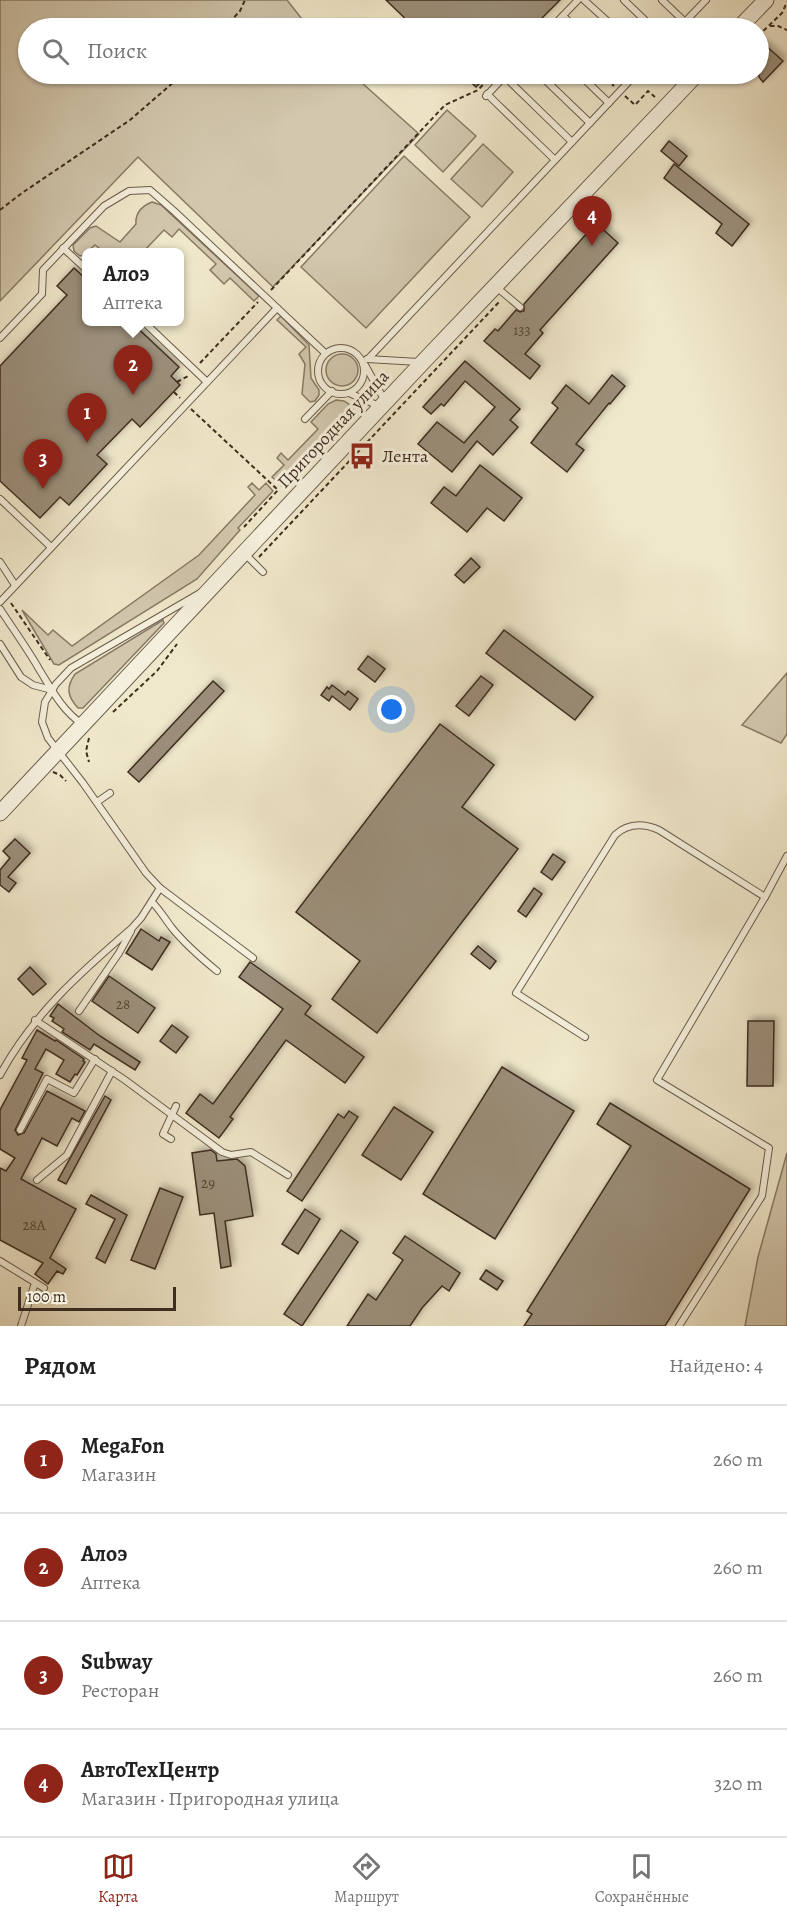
<!DOCTYPE html>
<html lang="ru">
<meta charset="utf-8">
<style>
body{margin:0;font-family:Alegreya,serif;background:#f2f2f2;color:#222}
.scale{position:absolute;left:18px;bottom:15px;width:158px;box-sizing:border-box;padding-left:6px;border:3px solid #3f2d20;border-top:0;font-size:16px;line-height:21px;white-space:nowrap;color:#3f2d20;-webkit-text-stroke:4px #f5f0dd;paint-order:stroke}
.you{position:absolute;left:392px;top:710px;width:21px;height:21px;margin:-15px;border:4px solid #fff;border-radius:50%;background:#1a73e8;box-shadow:0 0 0 9px #1a73e833}
.badge{display:grid;place-items:center;width:39px;height:39px;border-radius:50%;background:#8f2418;color:#fff;font-size:20px;font-weight:700}
.pin{position:absolute;translate:-50% -50px;filter:drop-shadow(0 2px 3px #0008)}
.pin::after{content:'';position:absolute;top:32px;width:21px;height:18px;background:inherit;clip-path:polygon(0 0,100% 0,50% 100%)}
.popup{position:absolute;left:82px;top:248px;width:102px;height:78px;box-sizing:border-box;display:grid;place-content:center;border-radius:9px;background:#fff;filter:drop-shadow(0 2px 4px #0005);font-size:20px;white-space:nowrap;color:#767676}
.popup b{font-size:22px;color:#222}
.popup::after{content:'';position:absolute;left:50%;top:100%;margin-left:-12px;border:12px solid transparent;border-top-color:#fff}
.list{margin:0;padding:0;list-style:none}
h2{display:flex;justify-content:space-between;align-items:center;height:78px;margin:0;padding:0 24px;font-size:26px}
h2 small{font-size:20px;font-weight:400;color:#767676}
.list li{display:grid;grid-template-columns:39px 1fr auto;gap:18px;align-items:center;box-sizing:border-box;height:108px;padding:0 24px;border-top:2px solid #e0e0e0}
.list b{display:block;font-size:22px;white-space:nowrap}
.list p{margin:0;font-size:20px;white-space:nowrap;color:#767676}
.list em{font-size:20px;font-style:normal;color:#767676}
.icon{flex:none;width:33px;height:33px;fill:none;stroke:currentColor;stroke-width:2;stroke-linecap:round;stroke-linejoin:round}
.map{position:relative;flex:none;width:787px;height:1326px;overflow:hidden}
.search{position:absolute;background:#fff;box-shadow:0 2px 4px #0004;left:18px;right:18px;top:18px;height:66px;display:flex;align-items:center;gap:15px;box-sizing:border-box;padding:0 21px;border-radius:33px;color:#767676;font-size:22px}
.sheet{height:510px;background:#fff}
nav{display:flex;justify-content:space-around;align-items:center;box-sizing:border-box;height:84px;border-top:2px solid #e0e0e0;background:#fff;font-size:16px;color:#767676}
nav a{display:grid;justify-items:center;gap:3px}
nav .on{color:#8f2418}
.map>svg:first-child{display:block}
</style>
<div class="map">
<svg width="787" height="1326" viewBox="0 0 787 1326">
<defs>
<filter id="shadow"><feDropShadow dx="3.5" dy="-3.5" stdDeviation="3" flood-color="#0004"/></filter>
</defs>
<rect width="100%" height="100%" fill="#f0e8cb"/>
<filter id="stains"><feTurbulence type="fractalNoise" baseFrequency=".00333" numOctaves="4"/><feColorMatrix values="0 0 0 0 .2 0 0 0 0 .09 0 0 0 0 .02 0 0 0 .5 -.17"/></filter>
<radialGradient id="worn" r=".72"><stop offset=".6" stop-color="#630" stop-opacity="0"/><stop offset="1" stop-color="#630" stop-opacity=".3"/></radialGradient>
<g fill="#d2c8ae" stroke="#887a67" stroke-width="1.5">
<polygon points="0,0 287,0 309,28 28,28 28,74 352,74 419,134 273,287 138,157 0,301"/>
<polygon points="447,110 476,136 443,172 415,145"/>
<polygon points="483,144 513,172 482,207 451,179"/>
<polygon points="404,156 470,217 366,328 301,267"/>
<path d="M152 202 161 205 259 296 254 301 230 278 224 284 210 270 216 264 179 229 172 237 164 230 143 252H104L95 245 84 255 80 256 74 251 73 245 90 228 96 226 120 242 136 224C135 212 142 206 152 202Z"/>
<polygon points="281,316 309,345 311,378 319,390 319,395 315,401 310,402 302,394 305,364 299,354 306,347 277,320"/>
<circle cx="342" cy="370" r="16"/>
<polygon points="336,400 344,401 353,407 353,414 282,486 272,477 284,465 277,458 281,453 288,460 318,429 311,422 328,404"/>
<polygon points="252,483 259,490 266,483 273,491 238,528 240,530 197,579 59,665 54,664 22,610 48,635 53,630 72,646 199,555 255,495 248,487"/>
<path d="M163 620 164 623 83 708H78C67 696 66 687 75 674Z"/>
<polygon points="787,673 787,734 781,743 742,725"/>
<polygon points="787,1153 787,1326 745,1326 758,1257"/>
</g>
<g fill="#9b8e79" stroke="#3f2d20" stroke-width="1.5" filter="url(#shadow)">
<polygon points="386,0 560,0 532,28 415,28"/>
<polygon points="764,44 783,61 763,82 759,77 759,49"/>
<polygon points="462,74 489,74 476,87"/>
<polygon points="669,141 687,156 679,166 661,151"/>
<polygon points="674,164 749,224 732,246 716,233 722,224 664,178"/>
<polygon points="596,223 618,243 540,330 543,333 525,354 540,366 530,379 484,341 495,329 498,331 516,310 520,312 524,311 524,304"/>
<polygon points="74,268 87,280 87,321 130,321 179,367 171,376 180,385 140,427 132,419 97,455 107,464 69,505 60,497 40,518 0,481 0,366 67,295 57,286"/>
<polygon points="465,361 520,409 510,420 518,427 493,455 477,441 452,472 418,444 437,422 464,443 495,407 465,381 444,406 441,404 431,414 423,407"/>
<polygon points="612,375 625,386 610,404 609,403 576,444 584,450 567,472 531,443 558,408 552,403 566,385 589,404"/>
<polygon points="480,465 522,498 504,521 487,508 467,532 431,503 444,487 456,496"/>
<polygon points="471,558 480,567 464,583 455,575"/>
<polygon points="504,630 593,697 575,720 486,653"/>
<polygon points="368,656 385,669 375,682 358,669"/>
<polygon points="481,676 493,685 469,716 456,706"/>
<polygon points="213,681 224,691 139,782 128,772"/>
<polygon points="332,685 345,695 348,691 358,699 350,710 332,696 329,701 321,695 327,687 329,689"/>
<polygon points="440,724 494,765 462,807 518,849 377,1033 332,999 360,961 296,912"/>
<polygon points="15,839 30,853 8,877 16,883 9,892 0,885 0,870 10,858 3,851"/>
<polygon points="553,854 565,862 552,880 541,872"/>
<polygon points="534,888 542,894 526,917 518,911"/>
<polygon points="141,929 159,941 161,937 170,942 152,970 126,953"/>
<polygon points="478,946 496,961 490,969 471,954"/>
<polygon points="250,962 311,1006 305,1014 364,1057 345,1083 286,1040 230,1117 233,1119 219,1138 186,1113 200,1094 213,1104 283,1009 239,977"/>
<polygon points="30,967 46,984 33,995 18,979"/>
<polygon points="109,976 155,1008 138,1033 92,1001"/>
<polygon points="58,1004 100,1036 140,1062 135,1070 94,1044 90,1050 62,1032 64,1029 52,1021 54,1018 50,1016"/>
<polygon points="748,1021 774,1021 773,1086 747,1086"/>
<polygon points="172,1025 188,1037 176,1053 160,1041"/>
<polygon points="37,1030 55,1041 56,1040 84,1059 83,1061 85,1062 77,1075 75,1074 70,1082 56,1074 64,1060 46,1049 35,1069 43,1073 15,1130 18,1135 24,1133 47,1091 85,1111 79,1122 72,1118 57,1146 42,1138 21,1179 76,1209 50,1258 66,1269 63,1274 57,1271 48,1284 35,1274 43,1263 0,1240 0,1168 6,1171 15,1158 0,1149 0,1110 27,1060 22,1058"/>
<polygon points="502,1067 574,1111 495,1239 423,1194"/>
<polygon points="105,1096 111,1100 66,1184 58,1180"/>
<polygon points="610,1103 750,1189 665,1326 524,1326 532,1314 527,1311 631,1146 597,1124"/>
<polygon points="394,1107 433,1132 401,1180 362,1155"/>
<polygon points="349,1111 358,1117 302,1201 287,1191 338,1114 344,1118"/>
<polygon points="211,1150 216,1154 217,1161 237,1159 245,1166 253,1216 225,1221 231,1266 221,1268 214,1213 200,1215 192,1153"/>
<polygon points="160,1188 183,1197 155,1269 131,1260"/>
<polygon points="91,1195 127,1215 105,1263 96,1258 115,1219 86,1204"/>
<polygon points="305,1209 320,1219 298,1254 282,1244"/>
<polygon points="341,1230 358,1242 302,1326 284,1314"/>
<polygon points="405,1236 460,1273 449,1291 442,1286 422,1308 410,1326 347,1326 368,1294 376,1300 403,1260 393,1253"/>
<polygon points="486,1270 503,1281 497,1290 480,1279"/>
</g>
<g fill="none" stroke-linecap="round" stroke-linejoin="round">
<g stroke="#6b5c4b" stroke-width="8">
<g id="service">
<polyline points="584,0 615,28"/>
<polyline points="624,0 653,28"/>
<polyline points="662,0 685,22"/>
<polyline points="563,16 576,28"/>
<polyline points="551,28 578,0"/>
<polyline points="679,28 706,0"/>
<polyline points="539,74 590,123"/>
<polyline points="579,74 609,103"/>
<polyline points="624,74 630,80"/>
<polyline points="504,76 572,142"/>
<polyline points="487,94 555,160"/>
<polyline points="486,96 506,75"/>
<polyline points="63,248 86,269"/>
<polyline points="495,286 520,307"/>
<polyline points="144,322 207,382"/>
<polyline points="0,338 42,294 43,270 104,206 129,191 150,190 174,211 325,353"/>
<circle cx="341" cy="371" r="23"/>
<polyline points="367,359 419,362"/>
<polyline points="368,359 636,74"/>
<polyline points="365,365 385,401"/>
<polyline points="349,393 379,406"/>
<polyline points="305,419 332,391"/>
<polyline points="0,499 51,547"/>
<polyline points="244,553 263,572"/>
<polyline points="0,562 15,585"/>
<polyline points="200,593 71,668 56,684 45,702 42,722 48,738 83,783 146,873 160,888 253,958"/>
<polyline points="0,602 277,308"/>
<path d="M0 609C13 629 27 648 39 669 52 690 61 709 82 724"/>
<polyline points="0,644 21,677 33,685 52,690"/>
<polyline points="97,802 110,793"/>
<path d="M152 902C160 910 165 919 172 928 185 944 201 958 217 971"/>
<polyline points="79,1011 119,953 131,931"/>
<polyline points="35,1020 125,1080 222,1152 231,1155 251,1152 288,1175"/>
<path d="M585 1037 516 993 615 835C628 823 643 823 659 830L765 897"/>
<path d="M0 1075C33 1014 81 972 132 928L141 918 160 888"/>
<polyline points="20,1130 47,1079 74,1093 95,1059"/>
<polyline points="171,1139 163,1134 176,1106"/>
<polyline points="37,1180 67,1155 112,1071"/>
<polyline points="0,1261 44,1288"/>
<polyline points="21,1326 35,1283"/>
<polyline points="679,1326 762,1196 769,1148 657,1080 765,897 787,856"/>
</g>
</g>
<g stroke="#6b5c4b" stroke-width="17">
<g id="tertiary">
<polyline points="739,28 766,0"/>
<polyline points="0,813 423,362 697,74"/>
</g>
</g>
<g stroke="#3f2d20" stroke-width="2" stroke-dasharray="4.5 3" stroke-linecap="butt">
<polyline points="770,26 778,26 787,30"/>
<polyline points="224,28 240,11 245,0"/>
<polyline points="536,28 544,19 546,21"/>
<polyline points="758,36 782,13 787,2"/>
<polyline points="601,74 614,86"/>
<polyline points="625,96 635,105 648,91 655,97"/>
<polyline points="0,210 22,193 130,120 183,74"/>
<polyline points="271,290 445,105 478,90 493,74"/>
<polyline points="200,363 258,302"/>
<polyline points="177,382 188,376"/>
<polyline points="174,392 180,398"/>
<polyline points="191,409 278,490 244,527"/>
<polyline points="259,557 500,301"/>
<polyline points="11,603 50,660"/>
<polyline points="113,712 157,671 177,644"/>
<polyline points="89,738 86,751 89,762"/>
<polyline points="53,772 60,775 66,781"/>
</g>
<use href="#service" stroke="#f5f0dd" stroke-width="6"/>
<use href="#tertiary" stroke="#f5f0dd" stroke-width="15"/>
</g>
<defs>
<g id="bus-bare" transform="scale(2.07)"><path d="M-5-6H5V4H4V6H2V4H-2V6H-4V4H-5ZM-3.5-4V0h7V-4ZM-3.5 1.2v1.5H-2V1.2ZM2 1.2v1.5H3.5V1.2Z" fill="#8f2418" stroke="#f5f0dd" stroke-width="2.5" paint-order="stroke"/></g>
</defs>
<g fill-rule="evenodd">
<use href="#bus-bare" x="362" y="456"/>
</g>
<g text-anchor="middle" dominant-baseline="central" stroke-width="6" stroke-linejoin="round" paint-order="stroke">
<g font-size="15" fill="#564536">
<text x="522" y="330">133</text>
<text x="123" y="1004">28</text>
<text x="208" y="1183">29</text>
<text x="34" y="1225">28А</text>
</g>
<g font-size="18" fill="#3f2d20" stroke="#f5f0dd">
<text transform="translate(333 429) rotate(-47)">Пригородная улица</text>
</g>
<g font-size="18" fill="#3f2d20" stroke="#f5f0dd" text-anchor="start">
<text x="382" y="456">Лента</text>
</g>
</g>
<rect width="100%" height="100%" filter="url(#stains)"/>
<rect width="100%" height="100%" fill="url(#worn)"/>
</svg>
<div class="scale">100 m</div>
<div class="you"></div>
<div class="pin badge" style="left:87px;top:443px">1</div>
<div class="pin badge" style="left:133px;top:395px">2</div>
<div class="popup"><b>Алоэ</b>Аптека</div>
<div class="pin badge" style="left:43px;top:489px">3</div>
<div class="pin badge" style="left:592px;top:246px">4</div>
<div class="search"><svg class="icon" aria-label="search" viewBox="0 0 24 24"><circle cx="10" cy="10" r="6"/><path d="M15 15l6 6"/></svg>Поиск</div>
</div>
<section class="sheet">
<h2>Рядом<small>Найдено: 4</small></h2>
<ul class="list">
<li><span class="badge">1</span><div><b>MegaFon</b><p>Магазин</p></div><em>260 m</em></li>
<li><span class="badge">2</span><div><b>Алоэ</b><p>Аптека</p></div><em>260 m</em></li>
<li><span class="badge">3</span><div><b>Subway</b><p>Ресторан</p></div><em>260 m</em></li>
<li><span class="badge">4</span><div><b>АвтоТехЦентр</b><p>Магазин · Пригородная улица</p></div><em>320 m</em></li>
</ul>
</section>
<nav>
<a class="on"><svg class="icon" aria-label="map" viewBox="0 0 24 24"><path d="M3 6l6-2 6 2 6-2v14l-6 2-6-2-6 2zM9 4v14M15 6v14"/></svg>Карта</a>
<a><svg class="icon" aria-label="directions" viewBox="0 0 24 24"><path d="M12 3l9 9-9 9-9-9zM9 14v-3h6M13 9l2 2-2 2"/></svg>Маршрут</a>
<a><svg class="icon" aria-label="saved" viewBox="0 0 24 24"><path d="M7 4h10v16l-5-4-5 4z"/></svg>Сохранённые</a>
</nav>
